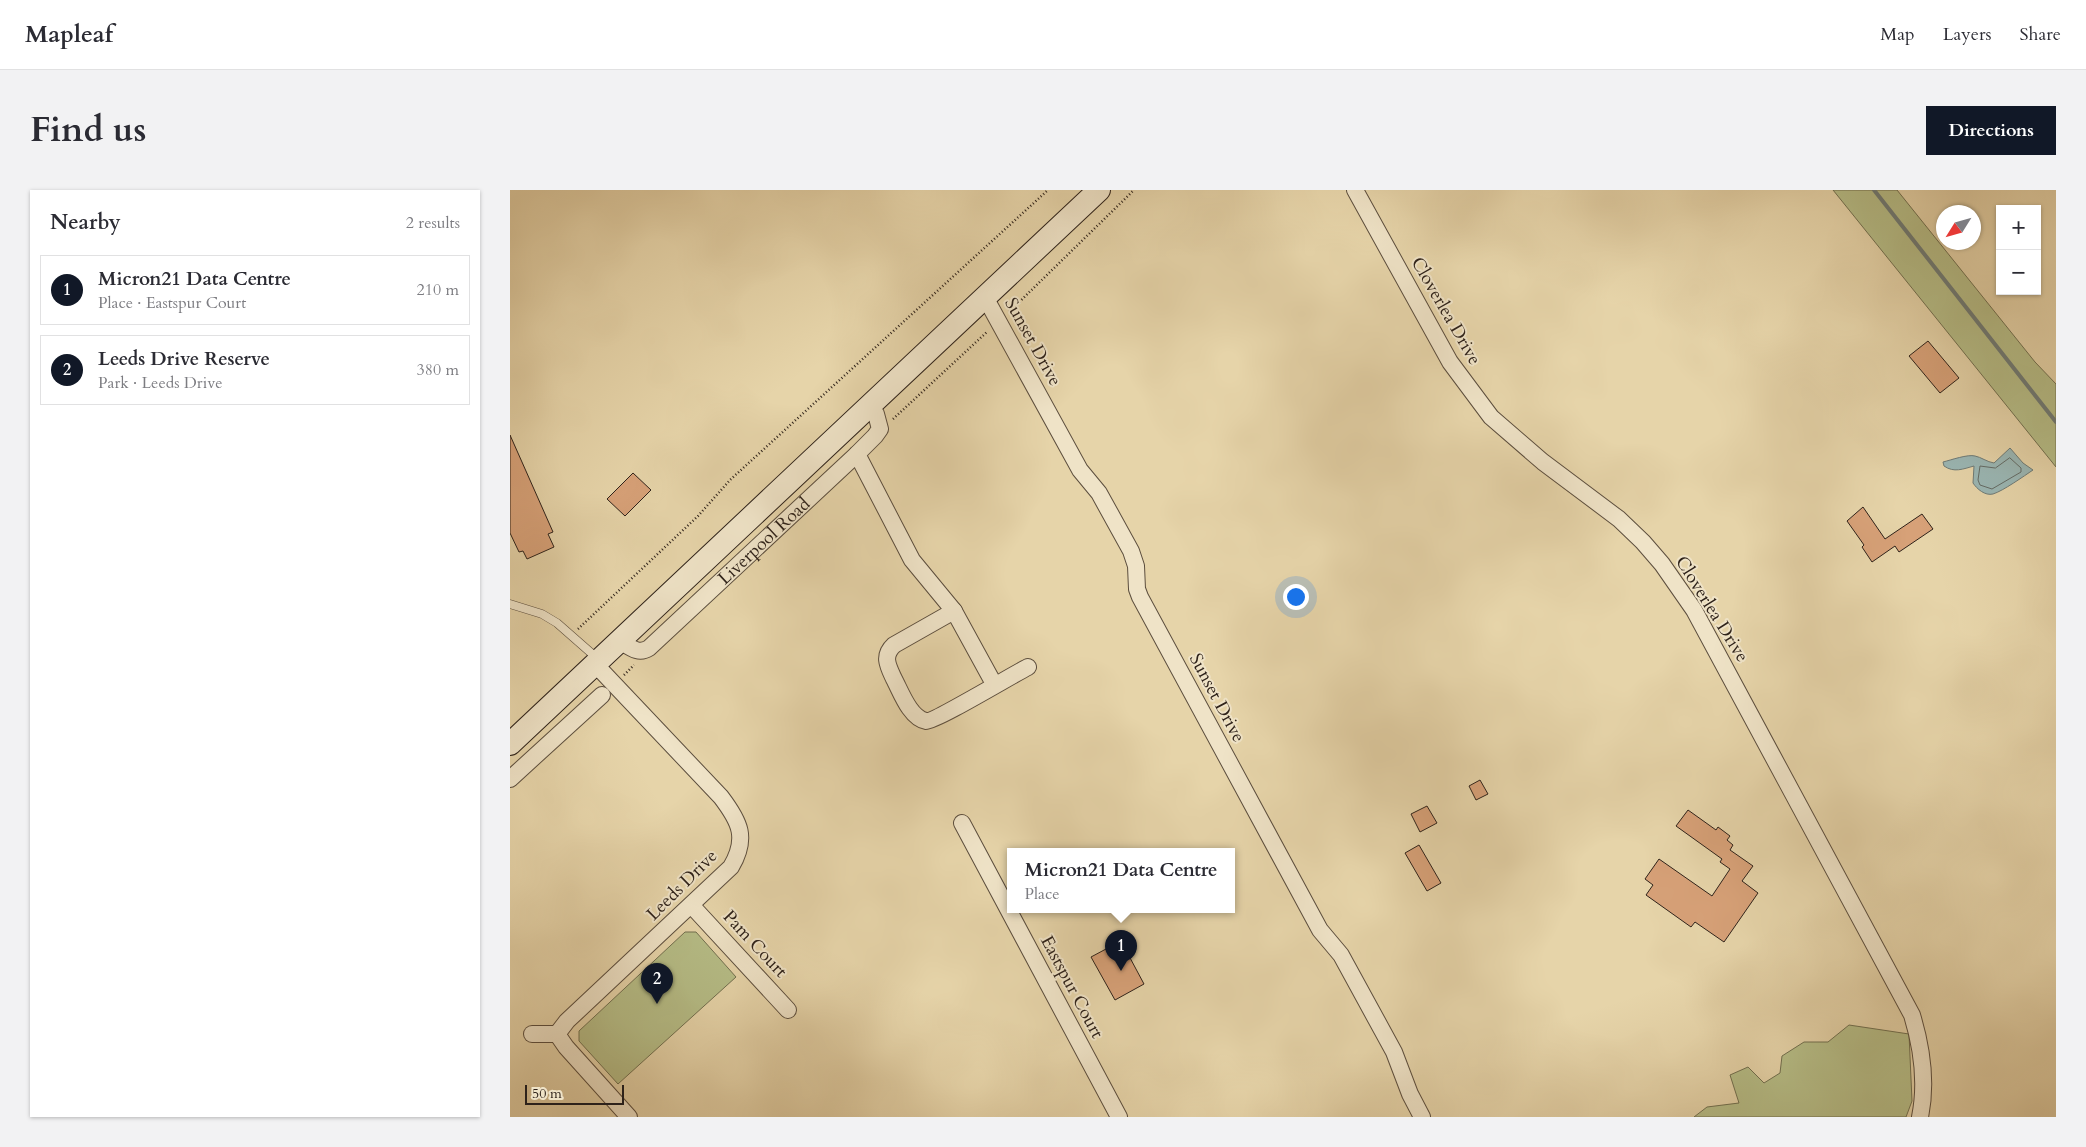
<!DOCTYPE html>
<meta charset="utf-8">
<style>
body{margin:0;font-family:Cardo,serif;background:#f2f2f3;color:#2b2b33}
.controls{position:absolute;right:15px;top:15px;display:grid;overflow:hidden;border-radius:0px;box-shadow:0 1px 4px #0004}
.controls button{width:45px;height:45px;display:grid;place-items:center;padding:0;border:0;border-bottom:1px solid #e1e1e2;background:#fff;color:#2b2b33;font:25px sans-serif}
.compass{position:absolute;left:1426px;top:15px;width:45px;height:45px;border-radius:50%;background:#fff;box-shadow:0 1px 4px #0004;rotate:233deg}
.scale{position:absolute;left:15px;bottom:12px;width:99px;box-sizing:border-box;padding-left:5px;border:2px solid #2e221a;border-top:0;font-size:14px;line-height:18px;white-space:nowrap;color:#2e221a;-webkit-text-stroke:4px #efe3c7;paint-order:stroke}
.you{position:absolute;left:785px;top:406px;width:18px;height:18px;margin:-12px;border:4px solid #fff;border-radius:50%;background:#1a73e8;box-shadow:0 0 0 8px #1a73e833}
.badge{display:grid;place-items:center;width:32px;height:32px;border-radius:50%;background:#111827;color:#fff;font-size:16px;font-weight:700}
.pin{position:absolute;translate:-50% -41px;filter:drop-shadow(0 1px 2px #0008)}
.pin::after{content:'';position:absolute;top:26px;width:18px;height:15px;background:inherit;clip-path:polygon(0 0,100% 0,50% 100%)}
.popup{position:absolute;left:497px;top:658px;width:228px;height:65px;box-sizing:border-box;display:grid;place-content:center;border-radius:0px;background:#fff;filter:drop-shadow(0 1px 4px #0005);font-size:16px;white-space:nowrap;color:#7c7c81}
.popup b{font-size:19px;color:#2b2b33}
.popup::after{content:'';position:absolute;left:50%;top:100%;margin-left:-10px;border:10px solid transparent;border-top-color:#fff}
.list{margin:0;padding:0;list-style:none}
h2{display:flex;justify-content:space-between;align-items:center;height:65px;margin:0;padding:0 20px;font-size:21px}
h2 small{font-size:16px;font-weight:400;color:#7c7c81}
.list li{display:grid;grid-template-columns:32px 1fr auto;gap:15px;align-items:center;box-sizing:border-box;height:70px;margin:0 10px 10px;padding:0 10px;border:1px solid #e1e1e2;border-radius:0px}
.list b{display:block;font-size:19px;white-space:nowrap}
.list p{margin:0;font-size:16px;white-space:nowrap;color:#7c7c81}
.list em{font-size:16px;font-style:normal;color:#7c7c81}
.map{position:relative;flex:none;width:1546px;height:927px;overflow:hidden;border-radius:0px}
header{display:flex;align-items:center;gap:30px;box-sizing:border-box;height:70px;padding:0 25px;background:#fff;border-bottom:1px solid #e1e1e2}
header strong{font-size:24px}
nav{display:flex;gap:28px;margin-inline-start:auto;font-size:18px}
.intro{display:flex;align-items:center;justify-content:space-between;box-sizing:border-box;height:120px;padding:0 30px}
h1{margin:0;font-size:35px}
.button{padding:12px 22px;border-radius:0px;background:#111827;color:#fff;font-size:18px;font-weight:700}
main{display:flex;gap:30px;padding:0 30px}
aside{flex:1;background:#fff;border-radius:0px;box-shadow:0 1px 4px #0004}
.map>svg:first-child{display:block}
</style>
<header>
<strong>Mapleaf</strong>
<nav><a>Map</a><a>Layers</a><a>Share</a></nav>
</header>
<div class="intro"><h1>Find us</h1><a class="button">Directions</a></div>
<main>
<aside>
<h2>Nearby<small>2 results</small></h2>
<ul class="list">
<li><span class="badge">1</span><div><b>Micron21 Data Centre</b><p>Place · Eastspur Court</p></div><em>210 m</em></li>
<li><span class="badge">2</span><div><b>Leeds Drive Reserve</b><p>Park · Leeds Drive</p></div><em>380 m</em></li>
</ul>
</aside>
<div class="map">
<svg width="1546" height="927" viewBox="0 0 1546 927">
<rect width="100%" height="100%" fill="#e6d4a9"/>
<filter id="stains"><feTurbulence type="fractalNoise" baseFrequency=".004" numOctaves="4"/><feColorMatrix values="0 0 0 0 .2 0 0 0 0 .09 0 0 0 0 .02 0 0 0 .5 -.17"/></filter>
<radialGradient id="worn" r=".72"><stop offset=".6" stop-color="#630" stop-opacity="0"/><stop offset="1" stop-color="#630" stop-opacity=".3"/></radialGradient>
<g fill="#b6bd87" stroke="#727050">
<polygon points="1323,0 1387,0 1525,172 1546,194 1546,277"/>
<polygon points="175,742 186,742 226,787 108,894 69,851 69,841"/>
<polygon points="1339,835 1399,844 1402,911 1396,927 1184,927 1197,917 1229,913 1220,885 1238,877 1254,893 1270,883 1272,866 1294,852 1318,852"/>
</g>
<path fill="#9ab6b3" stroke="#6f7b76" d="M1500 258 1513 273 1523 280C1514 286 1493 301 1483 304 1475 306 1467 299 1463 293L1464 276C1453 279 1444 283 1434 276L1433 272C1441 270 1458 264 1465 266 1471 267 1477 272 1484 273Z"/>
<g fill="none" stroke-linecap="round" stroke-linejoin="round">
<polygon stroke="#646c66" stroke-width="1" points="1500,268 1511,278 1511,282 1482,299 1470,295 1468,290 1470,276 1485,278"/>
<polyline stroke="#6f7b76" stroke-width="4" points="1364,0 1546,232"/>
</g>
<g fill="#d7a178" stroke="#2e221a">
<polygon points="1418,151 1449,188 1430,203 1399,166"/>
<polygon points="0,245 43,342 38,344 44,357 17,369 13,361 9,362 0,343"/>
<polygon points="123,283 141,300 115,326 97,309"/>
<polygon points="1353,317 1375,349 1412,324 1423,339 1389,362 1385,356 1362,372 1352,357 1354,355 1337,331"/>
<polygon points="970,590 978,604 966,610 959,596"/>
<polygon points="917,616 927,633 910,642 901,624"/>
<polygon points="1178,620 1206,640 1208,637 1220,646 1217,650 1223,655 1220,660 1243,676 1232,691 1248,703 1214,752 1185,732 1181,737 1136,705 1143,695 1135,689 1149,669 1202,706 1220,679 1210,672 1212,669 1166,636"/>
<polygon points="909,655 931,693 917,701 895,663"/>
<polygon points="611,751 634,794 605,810 581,767"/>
</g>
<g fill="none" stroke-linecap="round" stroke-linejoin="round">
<g stroke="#5c4e3e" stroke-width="9">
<polyline id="lane" points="0,414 32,424 47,433 88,469"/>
</g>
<g stroke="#5c4e3e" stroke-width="18">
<g id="street">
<path d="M845 0 940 172 981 227 1033 272 1109 329 1133 352 1152 374 1184 420 1402 825C1412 858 1417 893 1410 927"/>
<polyline points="475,107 570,280 589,303 621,361 626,376 627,399 630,407 810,740 831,765 884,862 900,904 912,927"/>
<polyline points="347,264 402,370 444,421 484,494"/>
<path d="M444 421 384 455C372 466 378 476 384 489 391 502 400 528 416 531 424 532 504 484 518 477"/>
<path id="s1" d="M110 451C120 457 128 465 139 458L347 264 365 246 370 239 366 224 359 215"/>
<polyline points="0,589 92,505"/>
<polyline points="452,633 609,927"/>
<polyline points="182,716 278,820"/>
<polyline points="22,844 47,844"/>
<path d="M47 844 57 831 221 677C238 648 230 632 211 607L85 474"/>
<polyline points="47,844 56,857 119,927"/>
</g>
</g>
<g stroke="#2e221a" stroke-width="24">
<polyline id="secondary" points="0,554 589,0"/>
</g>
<g stroke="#2e221a" stroke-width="2.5" stroke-dasharray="1 2.5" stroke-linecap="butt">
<polyline points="499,122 624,0"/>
<polyline points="383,229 478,141"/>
<polyline points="68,439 188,326 220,290 538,0"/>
<polyline points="114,485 124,475"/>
</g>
<use href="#lane" stroke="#efe3c7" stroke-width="8"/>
<use href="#street" stroke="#efe3c7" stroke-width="16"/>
<use href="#secondary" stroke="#efe3c7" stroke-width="22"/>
</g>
<g text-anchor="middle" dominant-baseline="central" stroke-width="4" stroke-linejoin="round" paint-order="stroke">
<g font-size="18" fill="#2e221a" stroke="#efe3c7">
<text transform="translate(936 121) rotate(60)">Cloverlea Drive</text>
<text transform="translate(523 152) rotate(61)">Sunset Drive</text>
<text stroke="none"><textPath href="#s1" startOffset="189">Liverpool Road</textPath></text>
<text transform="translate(1202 419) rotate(58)">Cloverlea Drive</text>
<text transform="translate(707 508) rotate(62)">Sunset Drive</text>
<text transform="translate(172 695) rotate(-45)">Leeds Drive</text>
<text transform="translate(245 754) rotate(47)">Pam Court</text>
<text transform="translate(562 797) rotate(62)">Eastspur Court</text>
</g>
</g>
<rect width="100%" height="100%" filter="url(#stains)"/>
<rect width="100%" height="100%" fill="url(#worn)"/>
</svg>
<div class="controls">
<button>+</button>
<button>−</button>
</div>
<svg class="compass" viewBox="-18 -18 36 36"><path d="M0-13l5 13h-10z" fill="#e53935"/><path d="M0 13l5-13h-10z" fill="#7c7c81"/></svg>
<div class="scale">50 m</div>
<div class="you"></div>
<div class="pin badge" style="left:611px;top:781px">1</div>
<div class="popup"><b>Micron21 Data Centre</b>Place</div>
<div class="pin badge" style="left:147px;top:814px">2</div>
</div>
</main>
